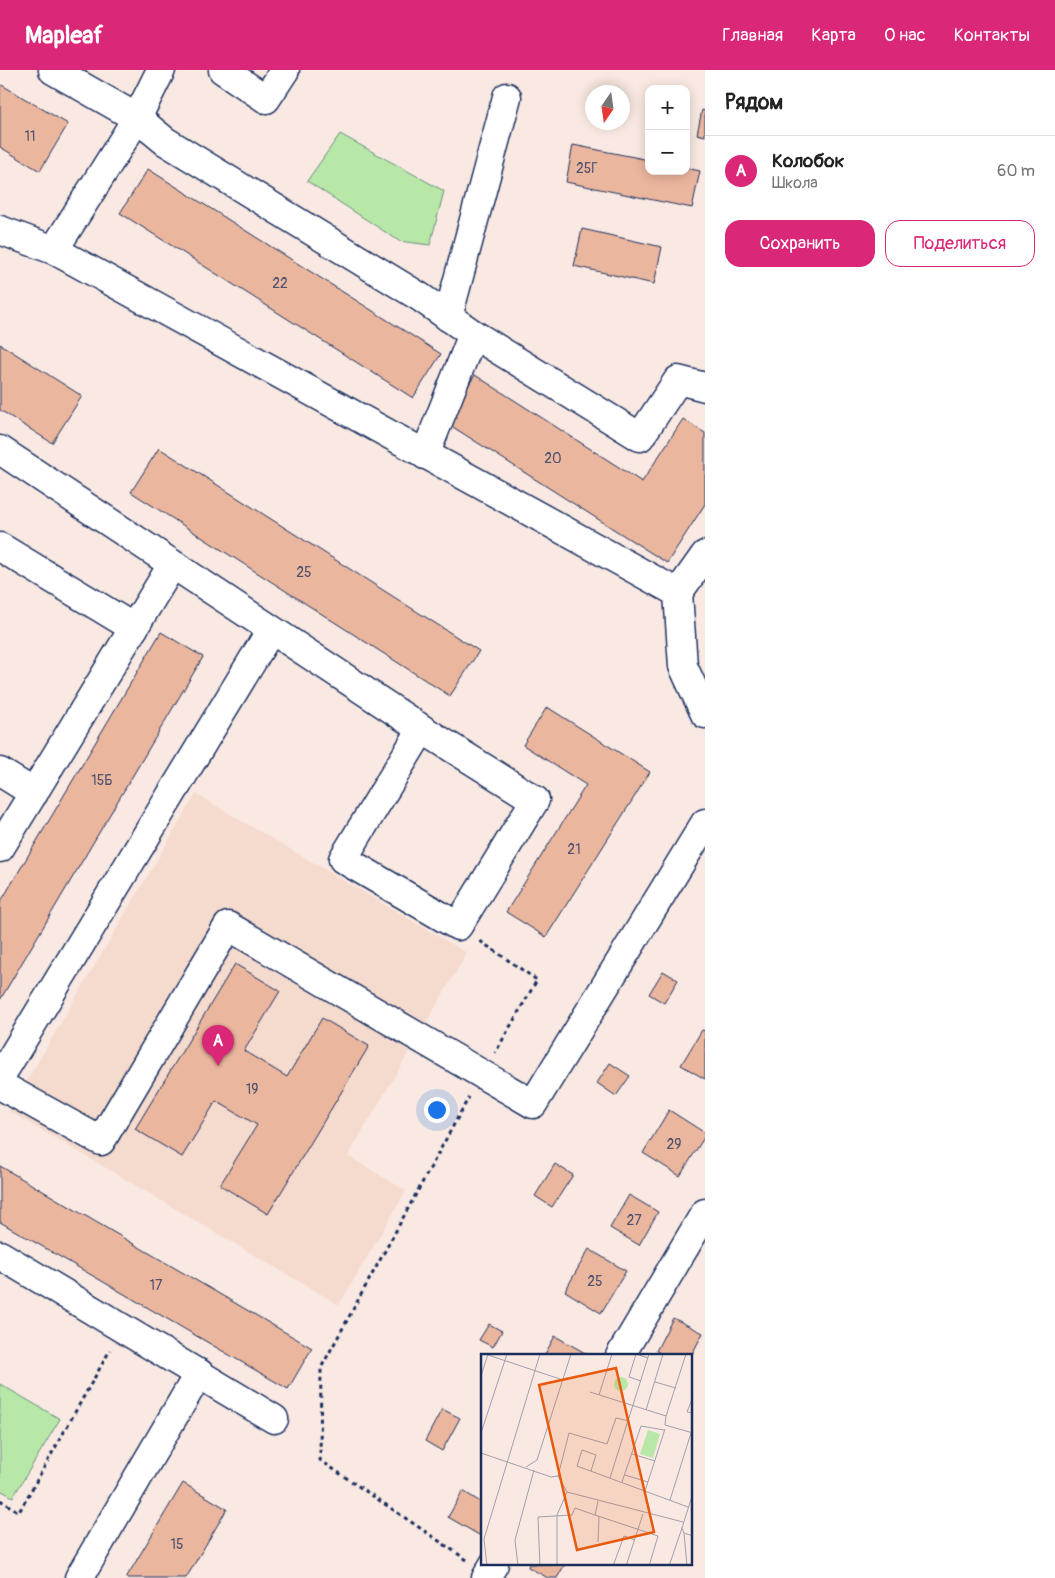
<!DOCTYPE html>
<html lang="ru">
<meta charset="utf-8">
<style>
body{margin:0;font-family:Pangolin,sans-serif;background:#f6f6f6;color:#222}
.controls{position:absolute;right:15px;top:15px;display:grid;overflow:hidden;border-radius:10px;box-shadow:0 2px 12px #0003}
.controls button{width:45px;height:45px;display:grid;place-items:center;padding:0;border:0;border-bottom:1px solid #e0e0e0;background:#fff;color:#222;font:25px sans-serif}
.compass{position:absolute;left:585px;top:15px;width:45px;height:45px;border-radius:50%;background:#fff;box-shadow:0 2px 12px #0003;rotate:193deg}
.you{position:absolute;left:436px;top:1039px;width:18px;height:18px;margin:-12px;border:4px solid #fff;border-radius:50%;background:#1a73e8;box-shadow:0 0 0 8px #1a73e833}
.badge{display:grid;place-items:center;width:32px;height:32px;border-radius:50%;background:#db2777;color:#fff;font-size:16px;font-weight:700}
.pin{position:absolute;translate:-50% -41px;filter:drop-shadow(0 1px 2px #0008)}
.pin::after{content:'';position:absolute;top:26px;width:18px;height:15px;background:inherit;clip-path:polygon(0 0,100% 0,50% 100%)}
.list{margin:0;padding:0;list-style:none}
h2{display:flex;justify-content:space-between;align-items:center;height:65px;margin:0;padding:0 20px;font-size:21px}
h2 small{font-size:16px;font-weight:400;color:#767676}
.list li{display:grid;grid-template-columns:32px 1fr auto;gap:15px;align-items:center;box-sizing:border-box;height:70px;padding:0 20px;border-top:1px solid #e0e0e0}
.list b{display:block;font-size:19px;white-space:nowrap}
.list p{margin:0;font-size:16px;white-space:nowrap;color:#767676}
.list em{font-size:16px;font-style:normal;color:#767676}
.actions{display:flex;gap:10px;padding:15px 20px}
.actions a{flex:1;padding:11px 0;border:1px solid #db2777;border-radius:15px;text-align:center;font-size:18px;color:#db2777}
.actions .main{background:#db2777;color:#fff}
.map{position:relative;flex:none;width:705px;height:1508px;overflow:hidden}
header{display:flex;align-items:center;gap:30px;box-sizing:border-box;height:70px;padding:0 25px;background:#db2777;color:#fff}
header strong{font-size:24px}
nav{display:flex;gap:28px;margin-inline-start:auto;font-size:18px}
main{display:flex}
aside{flex:1;background:#fff}
.map>svg:first-child{display:block}
</style>
<header>
<strong>Mapleaf</strong>
<nav><a>Главная</a><a>Карта</a><a>О нас</a><a>Контакты</a></nav>
</header>
<main>
<div class="map">
<svg width="705" height="1508" viewBox="0 0 705 1508">
<rect width="100%" height="100%" fill="#f9e9e2"/>
<filter id="ink" filterUnits="userSpaceOnUse"><feTurbulence type="fractalNoise" baseFrequency=".02" numOctaves="2"/><feDisplacementMap in="SourceGraphic" scale="10" xChannelSelector="R" yChannelSelector="G"/><feConvolveMatrix kernelMatrix="1 2 1 2 8 2 1 2 1" color-interpolation-filters="sRGB"/></filter>
<g filter="url(#ink)">
<polygon fill="#f5dace" points="196,724 467,883 348,1086 406,1121 339,1235 9,1041"/>
<g fill="#b8e8a7" stroke="#6a8c82">
<polygon points="340,64 444,121 430,175 399,171 307,111"/>
<polygon points="0,1314 60,1349 13,1427 0,1420"/>
</g>
<g fill="#ebb69e" stroke="#1b2f5e">
<polygon points="0,14 68,54 40,101 0,77"/>
<polygon points="702,40 705,41 705,66 697,64"/>
<polygon points="573,75 649,90 649,101 686,101 686,98 700,101 692,138 566,112"/>
<polygon points="148,99 441,284 413,328 120,143"/>
<polygon points="582,159 662,177 654,214 574,196"/>
<polygon points="0,274 82,326 52,373 0,340"/>
<polygon points="475,305 642,412 683,349 705,363 705,434 667,493 445,352"/>
<polygon points="159,378 479,581 450,626 131,422"/>
<polygon points="161,562 203,587 0,930 0,833"/>
<polygon points="547,637 650,702 546,867 506,842 586,715 523,675"/>
<polygon points="235,894 280,921 244,981 287,1007 322,948 369,976 268,1144 220,1115 257,1055 216,1031 182,1087 135,1059"/>
<polygon points="663,901 678,910 664,933 649,924"/>
<polygon points="702,960 705,961 705,1009 681,995"/>
<polygon points="610,993 630,1006 616,1026 597,1013"/>
<polygon points="669,1040 705,1063 705,1066 680,1106 643,1083"/>
<polygon points="555,1094 573,1105 552,1137 535,1126"/>
<polygon points="0,1096 312,1278 288,1319 0,1152"/>
<polygon points="629,1125 658,1142 639,1175 610,1158"/>
<polygon points="589,1179 626,1201 601,1243 565,1221"/>
<polygon points="673,1248 703,1263 691,1286 665,1286 656,1281"/>
<polygon points="489,1254 502,1261 493,1277 479,1270"/>
<polygon points="555,1266 587,1284 586,1286 544,1286"/>
<polygon points="442,1339 460,1348 442,1381 425,1371"/>
<polygon points="183,1413 227,1439 186,1508 126,1508"/>
<polygon points="463,1421 482,1433 482,1460 479,1465 448,1447"/>
<polygon points="529,1494 565,1494 557,1508 548,1508 528,1497"/>
</g>
<g fill="none" stroke-linecap="round" stroke-linejoin="round">
<g stroke="#1b2f5e" stroke-width="31">
<g id="minor">
<polyline points="53,0 137,48 165,71 420,227 473,264 425,385"/>
<polyline points="223,0 266,29 285,0"/>
<polyline points="0,160 54,180 678,523 683,596 705,644"/>
<polyline points="54,180 137,48 161,0"/>
<polyline points="448,247 507,27"/>
<polyline points="473,264 640,367 678,310 705,317"/>
<polyline points="0,380 422,659 535,730 458,856 343,789 422,659"/>
<polyline points="0,477 134,558"/>
<polyline points="678,523 705,485"/>
<polyline points="0,702 34,723"/>
<polyline points="0,778 172,495"/>
<polyline points="0,1007 271,560"/>
<polyline points="0,1015 101,1071 228,856 533,1034 705,753"/>
<polyline points="0,1185 274,1349"/>
<polyline points="620,1286 705,1143"/>
<polyline points="79,1508 199,1303"/>
<polyline points="486,1508 494,1494"/>
</g>
</g>
<g stroke="#1b2f5e" stroke-width="3" stroke-dasharray="4 4" stroke-linecap="butt">
<polyline points="480,871 537,910 495,983"/>
<polyline points="0,1430 19,1442 110,1280"/>
<polyline points="467,1490 320,1390 321,1298 469,1027"/>
</g>
<use href="#minor" stroke="#fff" stroke-width="28"/>
</g>
</g>
<g text-anchor="middle" dominant-baseline="central" stroke-width="4" stroke-linejoin="round" paint-order="stroke">
<g font-size="14" fill="#4f516e">
<text x="30" y="66">11</text>
<text x="587" y="98">25Г</text>
<text x="280" y="213">22</text>
<text x="553" y="388">20</text>
<text x="304" y="502">25</text>
<text x="102" y="710">15Б</text>
<text x="574" y="779">21</text>
<text x="252" y="1019">19</text>
<text x="674" y="1074">29</text>
<text x="634" y="1150">27</text>
<text x="595" y="1211">25</text>
<text x="156" y="1215">17</text>
<text x="177" y="1474">15</text>
</g>
</g>
<g transform="translate(481 1284)">
<rect width="211" height="211" fill="#f9e9e2"/>
<path d="M133 30a7 7 0 1 1 14 0a7 7 0 1 1-14 0ZM167 76 179 80 172 104 159 100Z" fill="#b8e8a7"/>
<path fill="none" stroke="#a09fad" stroke-width="1" d="M4 0 82 26M0 22 7 0M160 27 148 23 155 0 167 4M174 28 195 34M109 38 185 62 184 71 212 79M118 41 131 0M212 43 206 58 212 59M165 56 182 0M185 62 205 0M0 79 26 0M0 99 70 123 77 122 86 138 202 168M151 100 174 107M45 113 56 106 90 0M110 117 115 101 101 96 96 112 207 153M144 121 167 128M77 122 88 79 126 90 135 64 148 67M129 124 168 0M141 128 160 72 183 76M164 137 184 75M212 139 201 174 203 179 212 182M189 146 210 79M117 147 114 161 177 182 168 212M203 179 206 212M117 188 118 162M6 212 3 185 59 0M37 212 34 186 53 116M59 212 57 163 91 161 94 154 114 161M76 212V161L86 138M132 212 143 182 154 186M145 212 162 160M188 212 201 174"/>
<path fill="#e8590c" fill-opacity="0.15" stroke="#e8590c" stroke-width="2.5" d="M135 14 173 178 96 196 58 31Z"/>
<rect width="211" height="211" fill="none" stroke="#1b2f5e" stroke-width="2.5"/>
</g>
</svg>
<div class="controls">
<button>+</button>
<button>−</button>
</div>
<svg class="compass" viewBox="-18 -18 36 36"><path d="M0-13l5 13h-10z" fill="#e53935"/><path d="M0 13l5-13h-10z" fill="#767676"/></svg>
<div class="you"></div>
<div class="pin badge" style="left:218px;top:996px">A</div>
</div>
<aside>
<h2>Рядом<small></small></h2>
<ul class="list">
<li><span class="badge">A</span><div><b>Колобок</b><p>Школа</p></div><em>60 m</em></li>
</ul>
<div class="actions"><a class="main">Сохранить</a><a>Поделиться</a></div>
</aside>
</main>
